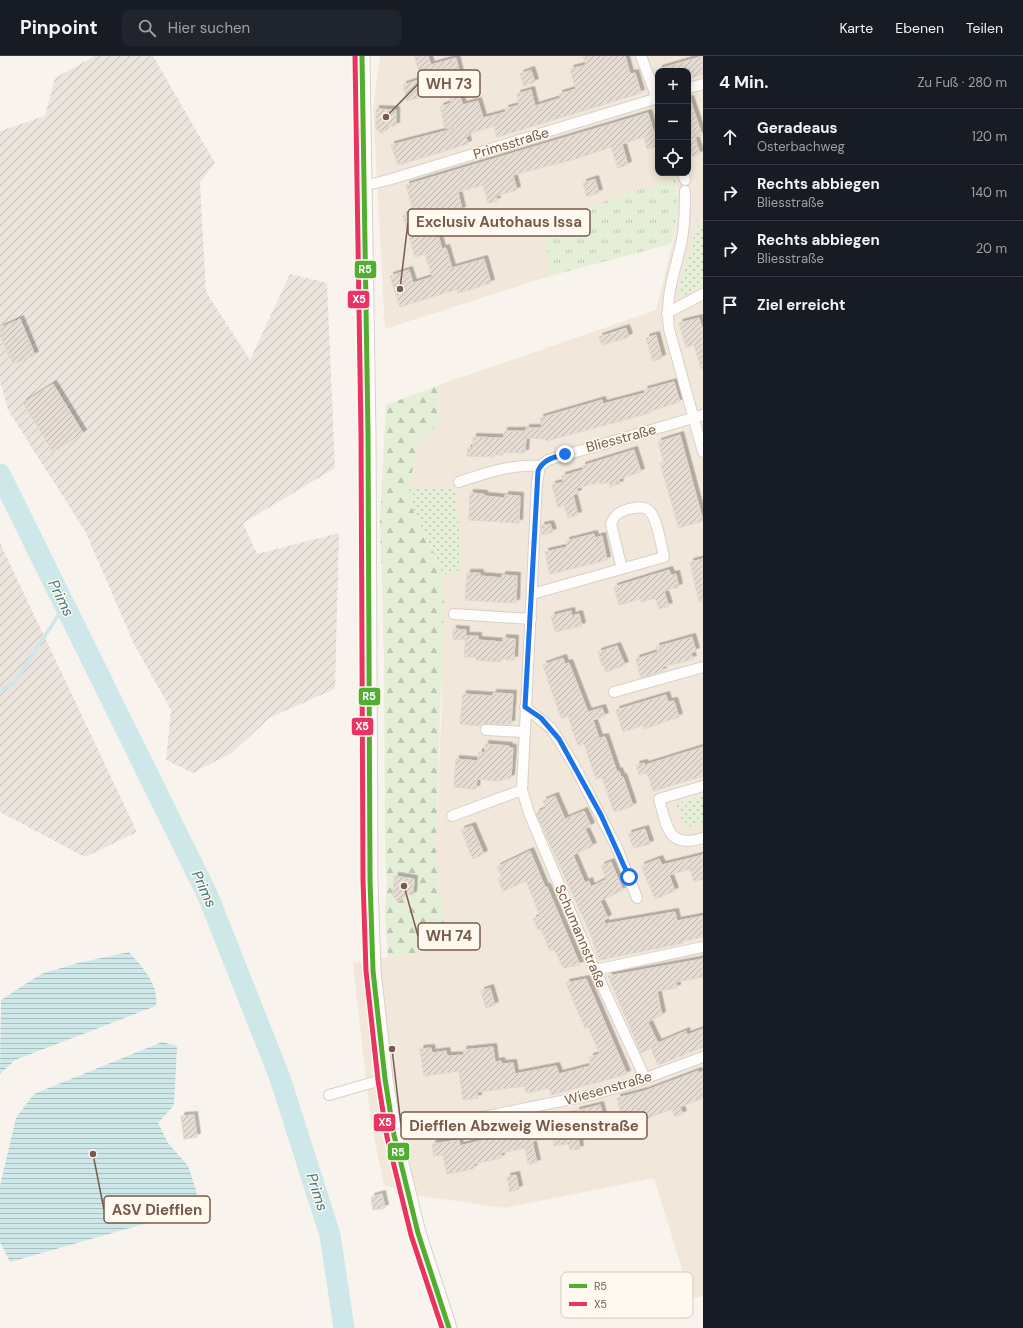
<!DOCTYPE html>
<html lang="de">
<meta charset="utf-8">
<style>
body{margin:0;font-family:"DM Sans",sans-serif;background:#20242c;color:#f1f3f6}
.controls{position:absolute;right:12px;top:12px;display:grid;overflow:hidden;border-radius:8px;box-shadow:0 2px 10px #0003}
.controls button{width:36px;height:36px;display:grid;place-items:center;padding:0;border:0;border-bottom:1px solid #363941;background:#171b24;color:#f1f3f6;font:20px sans-serif}
.stop{position:absolute;width:12px;height:12px;margin:-9px;border:3px solid #1a73e8;border-radius:50%;background:#fff}
.stop.end{background:#1a73e8;border-color:#fff;box-shadow:0 1px 4px #0008}
.list{margin:0;padding:0;list-style:none}
h2{display:flex;justify-content:space-between;align-items:center;height:52px;margin:0;padding:0 16px;font-size:17px}
h2 small{font-size:13px;font-weight:400;color:#9ea1a6}
.list li{display:grid;grid-template-columns:26px 1fr auto;gap:12px;align-items:center;box-sizing:border-box;height:56px;padding:0 16px;border-top:1px solid #363941}
.list b{display:block;font-size:15px;white-space:nowrap}
.list p{margin:0;font-size:13px;white-space:nowrap;color:#9ea1a6}
.list em{font-size:13px;font-style:normal;color:#9ea1a6}
.icon{flex:none;width:22px;height:22px;fill:none;stroke:currentColor;stroke-width:2;stroke-linecap:round;stroke-linejoin:round}
.map{position:relative;flex:none;width:703px;height:1272px;overflow:hidden}
header{display:flex;align-items:center;gap:24px;box-sizing:border-box;height:56px;padding:0 20px;background:#171b24;border-bottom:1px solid #363941}
header strong{font-size:19px}
nav{display:flex;gap:22px;margin-inline-start:auto;font-size:14px}
.search{width:280px;height:36px;background:#20242c;display:flex;align-items:center;gap:10px;box-sizing:border-box;padding:0 14px;border-radius:8px;color:#9ea1a6;font-size:15px}
main{display:flex}
aside{flex:1;background:#171b24}
.map>svg:first-child{display:block}
</style>
<header>
<strong>Pinpoint</strong>
<div class="search"><svg class="icon" aria-label="search" viewBox="0 0 24 24"><circle cx="10" cy="10" r="6"/><path d="M15 15l6 6"/></svg>Hier suchen</div>
<nav><a>Karte</a><a>Ebenen</a><a>Teilen</a></nav>
</header>
<main>
<div class="map">
<svg width="703" height="1272" viewBox="0 0 703 1272">
<defs>
<pattern id="industrial-furrows" width="10" height="10" patternUnits="userSpaceOnUse"><rect width="10" height="10" fill="#ebe4dd"/><path d="M-1 1l2-2M0 10L10 0M9 11l2-2" fill="none" stroke="#c3bcb5"/></pattern>
<pattern id="grass-tufts" width="24" height="20" patternUnits="userSpaceOnUse"><rect width="24" height="20" fill="#e5efd8"/><path d="M3 7l-1-3M5 7V3M7 7l1-3M15 17l-1-3M17 17v-4M19 17l1-3" fill="none" stroke="#bec5b1"/></pattern>
<pattern id="forest-firs" width="22" height="20" patternUnits="userSpaceOnUse"><rect width="22" height="20" fill="#e5efd8"/><path d="M5 1l3.5 6h-7zM16 11l3.5 6h-7z" fill="#bec5b1"/></pattern>
<pattern id="park-dots" width="8" height="8" patternUnits="userSpaceOnUse"><rect width="8" height="8" fill="#e5efd8"/><path d="M2 2h.1M6 6h.1" fill="none" stroke="#bec5b1" stroke-width="1.8" stroke-linecap="round"/></pattern>
<pattern id="water-rules" width="6" height="5" patternUnits="userSpaceOnUse"><rect width="6" height="5" fill="#cee7e9"/><path d="M0 2.5h6" fill="none" stroke="#acbebf"/></pattern>
<pattern id="building-hatch" width="6" height="6" patternUnits="userSpaceOnUse"><rect width="6" height="6" fill="#e5dcd4"/><path d="M-1 1l2-2M0 6l6-6M5 7l2-2" fill="none" stroke="#beb5ae"/></pattern>
<filter id="shadow"><feDropShadow dx="3.5" dy="-3.5" stdDeviation="0" flood-color="#0004"/></filter>
</defs>
<rect width="100%" height="100%" fill="#f8f4ed"/>
<path fill="#f1e7da" fill-rule="evenodd" d="M380 0H703V1240L691 1243 654 1122 505 1152 422 1140 384 1129 371 1067 353 907 447 892 438 820 436 792 442 641 438 506 412 452 409 432 418 385 440 368 439 329 656 254 676 172 678 137 676 122 544 166 550 220 385 273 373 52ZM658 15H688V117H658Z"/>
<g fill="url(#industrial-furrows)">
<polygon points="95,0 153,0 215,107 200,126 206,236 250,304 290,218 327,227 335,412 243,467 257,498 339,477 335,633 269,662 233,696 193,717 166,704 171,654 134,588 85,475 8,354 0,325 0,75 45,60 55,22"/>
<polygon points="0,487 137,776 85,801 0,756"/>
</g>
<path fill="url(#grass-tufts)" d="M676 121C678 145 678 165 671 188L550 220 544 166Z"/>
<polygon fill="url(#forest-firs)" points="439,329 440,368 418,385 409,432 412,452 438,506 444,536 436,792 438,820 447,892 388,901 385,860 387,825 385,805 384,608 380,463 386,349"/>
<g fill="url(#park-dots)">
<polygon points="703,166 703,229 680,242 678,236 688,201 692,193 695,173"/>
<polygon points="455,431 461,496 458,516 440,519 438,506 412,452 409,432"/>
<polygon points="703,740 703,766 685,772 676,748"/>
</g>
<g fill="url(#water-rules)">
<path d="M129 896C143 912 159 928 156 950L15 1004 0 1018 1 944 41 918 78 907Z"/>
<polygon points="162,986 177,990 174,1049 158,1067 168,1087 188,1110 197,1137 190,1155 10,1206 0,1186 0,1130 16,1062 34,1038"/>
</g>
<g fill="none" stroke-linecap="round" stroke-linejoin="round">
<polyline stroke="#cee7e9" stroke-width="3.5" points="0,635 15,626 65,549"/>
<polyline stroke="#cee7e9" stroke-width="21" points="0,418 208,840 280,1022 330,1179 344,1272"/>
</g>
<g fill="url(#building-hatch)" stroke="#e1d7cf" filter="url(#shadow)">
<polygon points="414,0 428,0 431,9 456,2 461,22 455,24 461,44 463,49 478,45 483,62 506,56 505,53 519,49 517,38 531,34 535,50 561,42 559,38 576,33 570,13 586,9 583,0 625,0 630,18 635,17 641,37 497,81 494,70 468,78 469,80 466,81 468,88 398,109 391,89 457,72 445,72 440,51 451,47 445,27 426,32 428,39 407,45 403,29 422,23"/>
<polygon points="703,0 703,18 688,23 688,15 659,15 659,13"/>
<polygon points="531,14 535,26 524,30 520,18"/>
<polygon points="688,43 690,43 702,79 695,81 700,98 690,101 688,94"/>
<polygon points="376,53 396,54 396,70 388,70 382,78 376,72"/>
<polygon points="648,57 658,90 647,93 644,81 622,88 628,109 618,112 611,91 575,103 513,119 517,134 496,140 497,145 488,147 483,129 458,136 462,154 443,159 446,170 436,172 442,193 446,192 452,212 484,203 491,227 458,237 457,233 400,251 390,220 409,214 413,227 432,221 425,198 415,201 403,160 414,157 406,129"/>
<polygon points="595,123 599,137 587,140 583,127"/>
<polygon points="699,262 703,274 703,312 701,313 694,289 686,291 679,267"/>
<polygon points="20,263 35,299 13,308 0,279 0,272"/>
<polygon points="626,272 629,281 602,289 599,281"/>
<polygon points="656,279 662,302 653,305 646,282"/>
<polygon points="674,326 680,346 650,355 650,357 546,385 545,383 526,382 525,397 503,396 503,399 494,399 494,401 467,400 468,392 473,392 473,381 504,382 504,375 526,375 526,372 542,372 540,362 602,344 603,348 645,337 644,334"/>
<polygon points="53,328 83,377 53,396 23,347"/>
<polygon points="680,379 703,465 679,472 660,407 664,406 658,386"/>
<polygon points="634,394 641,416 619,423 620,428 615,429 610,431 609,426 601,428 600,426 577,432 578,437 573,439 578,459 568,462 564,449 558,451 552,429 563,426 562,420 583,414 582,410"/>
<polygon points="470,437 484,438 484,440 495,441 505,442 505,439 520,440 519,467 469,464"/>
<polygon points="550,468 553,476 542,479 541,470"/>
<polygon points="594,478 595,482 602,480 607,504 550,518 545,496 567,491 566,485"/>
<polygon points="703,503 703,545 699,546 690,506"/>
<polygon points="669,514 671,519 676,518 679,531 664,535 669,550 659,553 655,542 641,546 640,543 619,549 614,531"/>
<polygon points="467,517 480,517 480,520 492,521 502,522 502,519 517,520 516,547 465,544"/>
<polygon points="571,555 572,560 579,558 582,570 555,576 551,560"/>
<polygon points="453,573 466,574 465,584 453,583"/>
<polygon points="466,580 478,580 478,584 490,585 503,586 503,582 515,583 514,604 501,603 501,606 476,604 477,601 464,601"/>
<polygon points="692,581 696,595 691,597 693,603 662,611 663,615 641,622 636,603 658,596 656,591"/>
<polygon points="617,590 625,609 606,616 604,609 602,610 598,596"/>
<polygon points="563,602 565,608 569,607 588,656 602,652 605,660 593,664 599,682 605,681 617,716 619,715 621,721 623,721 633,750 614,756 602,721 596,723 584,688 578,690 568,660 561,662 543,609"/>
<polygon points="493,637 513,638 511,668 481,668 480,670 460,668 463,638 493,640"/>
<polygon points="666,639 668,646 674,645 679,661 644,673 643,669 623,676 616,654"/>
<polygon points="485,688 509,690 509,692 513,692 511,722 496,725 477,723 476,733 454,731 456,703 478,705 479,696 485,697"/>
<polygon points="703,691 703,720 653,735 647,717 639,719 636,709 644,707 645,709"/>
<polygon points="555,740 565,763 584,755 591,770 585,773 593,790 573,799 585,827 589,825 591,831 607,823 601,810 611,806 623,834 600,845 608,862 604,864 605,868 675,856 677,865 703,860 703,881 683,885 683,887 599,904 591,879 536,757 546,752 543,745"/>
<polygon points="472,770 484,798 473,803 461,774"/>
<polygon points="645,773 650,788 634,792 628,778"/>
<polygon points="530,795 545,831 547,831 580,909 563,912 554,893 550,895 541,873 538,874 533,863 540,860 526,825 503,835 498,823 502,821 497,811"/>
<polygon points="703,799 703,823 694,826 690,813 669,819 675,835 655,843 641,810 659,803 662,809"/>
<polygon points="395,820 414,823 413,839 405,838 398,846 392,839"/>
<polygon points="703,903 703,921 676,926 677,932 657,935 662,959 648,966 658,987 686,975 687,979 703,973 703,991 658,1009 651,992 641,997 608,920"/>
<polygon points="586,923 627,1018 551,1039 549,1032 526,1037 525,1030 477,1036 478,1042 463,1044 459,1015 424,1020 420,993 431,992 432,997 446,995 447,1000 464,999 463,994 493,991 495,1006 501,1005 502,1008 513,1007 515,1018 556,1010 559,1018 590,1010 590,1001 600,998 588,971 585,972 566,927"/>
<polygon points="490,932 495,949 486,952 481,935"/>
<polygon points="698,1015 699,1017 703,1015 703,1042 680,1051 683,1058 675,1061 672,1053 645,1063 646,1065 625,1071 617,1042 645,1035"/>
<polygon points="600,1049 605,1067 577,1074 580,1093 570,1094 568,1088 554,1090 553,1082 532,1085 537,1107 528,1108 525,1092 501,1097 501,1102 474,1108 473,1113 447,1118 443,1099 434,1100 432,1088 459,1084 460,1090 492,1082 491,1077 504,1074 503,1071 510,1070 509,1068 577,1058 576,1055"/>
<polygon points="194,1059 197,1081 184,1083 181,1060"/>
<polygon points="516,1119 519,1133 510,1136 507,1121"/>
<polygon points="382,1138 385,1152 373,1154 371,1141"/>
</g>
<g fill="none" stroke-linecap="round" stroke-linejoin="round">
<g stroke="#d7d1cb" stroke-width="12">
<g id="street">
<polyline points="641,0 658,45"/>
<polyline points="688,32 703,28"/>
<polyline points="683,117 685,124"/>
<polyline points="363,130 388,124 658,42"/>
<path d="M685 135C685 153 685 171 681 188 674 219 665 240 669 273L703 396"/>
<polyline points="667,257 703,238"/>
<path d="M459 426C486 417 511 408 540 410"/>
<path d="M532 538 664 501C661 490 657 458 647 453 641 450 635 452 629 453 619 456 615 458 611 468L622 513"/>
<polyline points="454,558 531,563"/>
<polyline points="614,636 703,611"/>
<polyline points="525,651 551,672 573,707 617,792 637,842"/>
<polyline points="486,674 525,676"/>
<path d="M703 730 659 743C667 770 667 793 703 782"/>
<polyline points="452,760 522,734"/>
<polyline points="595,914 703,891"/>
<polyline points="645,1022 595,914 529,757 522,734 537,426 540,410 548,404 703,359"/>
<polyline points="329,1039 385,1023"/>
<polyline points="394,1079 591,1039 630,1028 703,1001"/>
</g>
</g>
<g stroke="#d8d0c9" stroke-width="17">
<polyline id="secondary" points="362,0 368,377 370,824 373,915 385,1023 394,1079 418,1177 449,1272"/>
</g>
<use href="#street" stroke="#fefdfc" stroke-width="10"/>
<use href="#secondary" stroke="#fefdfc" stroke-width="15"/>
<g stroke="#fff9ef" stroke-width="8">
<polyline id="bus-1" points="362,0 368,377 370,824 373,915 385,1023 394,1079 418,1177 449,1272"/>
</g>
<g stroke="#fff9ef" stroke-width="8">
<polyline id="bus-2" points="355,0 361,377 363,824 366,915 378,1024 387,1081 411,1179 442,1272"/>
</g>
<use href="#bus-1" stroke="#51ae31" stroke-width="5"/>
<use href="#bus-2" stroke="#e83363" stroke-width="5"/>
</g>
<g fill="none" stroke-linecap="round" stroke-linejoin="round">
<path stroke="#1a73e8" stroke-width="5" d="M565 398C554 401 542 404 538 415L525 651 541 662 559 683 601 759 629 821"/>
</g>
<g text-anchor="middle" dominant-baseline="central" stroke-width="3" stroke-linejoin="round" paint-order="stroke">
<g font-size="14" fill="#785b4b" stroke="#fff9ef">
<text transform="translate(511 87) rotate(-17)">Primsstraße</text>
<text transform="translate(621 382) rotate(-15)">Bliesstraße</text>
<text transform="translate(581 880) rotate(67)">Schumannstraße</text>
<text transform="translate(608 1032) rotate(-16)">Wiesenstraße</text>
</g>
<g font-size="15" font-style="italic" fill="#417984" stroke="#fff9ef">
<text transform="translate(61 542) rotate(64)">Prims</text>
<text transform="translate(204 833) rotate(65)">Prims</text>
<text transform="translate(317 1136) rotate(72)">Prims</text>
</g>
</g>
<rect x="561" y="1216" width="132" height="46" rx="6" fill="#fff9ef" stroke="#d6cabe" stroke-width="1"/>
<rect x="569" y="1228" width="18" height="4" fill="#51ae31"/>
<rect x="569" y="1246" width="18" height="4" fill="#e83363"/>
<g font-size="11" fill="#785b4b">
<text x="594" y="1234">R5</text>
<text x="594" y="1252">X5</text>
</g>
<path fill="none" stroke="#785b4b" stroke-width="1.5" d="M386 61L418 28M400 233L408 166M404 830L418 880M392 993L401 1069M93 1098L104 1154"/>
<g fill="#785b4b" stroke="#fff9ef" stroke-width="1.5">
<circle cx="386" cy="61" r="4"/>
<circle cx="400" cy="233" r="4"/>
<circle cx="404" cy="830" r="4"/>
<circle cx="392" cy="993" r="4"/>
<circle cx="93" cy="1098" r="4"/>
</g>
<g fill="#fff9ef" stroke="#785b4b" stroke-width="1.5">
<rect x="418" y="14" width="62" height="27" rx="4"/>
<rect x="408" y="153" width="182" height="27" rx="4"/>
<rect x="418" y="867" width="62" height="27" rx="4"/>
<rect x="401" y="1056" width="246" height="27" rx="4"/>
<rect x="104" y="1140" width="106" height="27" rx="4"/>
</g>
<g font-size="15" text-anchor="middle" font-weight="bold" fill="#785b4b">
<text x="449" y="33">WH 73</text>
<text x="499" y="171">Exclusiv Autohaus Issa</text>
<text x="449" y="885">WH 74</text>
<text x="524" y="1075">Diefflen Abzweig Wiesenstraße</text>
<text x="157" y="1159">ASV Diefflen</text>
</g>
<g stroke="#fff9ef" stroke-width="1.5">
<rect x="354" y="204" width="23" height="19" rx="4" fill="#51ae31"/>
<rect x="347" y="234" width="23" height="19" rx="4" fill="#e83363"/>
<rect x="358" y="631" width="23" height="19" rx="4" fill="#51ae31"/>
<rect x="351" y="661" width="23" height="19" rx="4" fill="#e83363"/>
<rect x="373" y="1057" width="23" height="19" rx="4" fill="#e83363"/>
<rect x="387" y="1086" width="23" height="19" rx="4" fill="#51ae31"/>
</g>
<g font-size="11" text-anchor="middle" font-weight="bold" fill="#fff">
<text x="365" y="217">R5</text>
<text x="359" y="247">X5</text>
<text x="369" y="644">R5</text>
<text x="362" y="674">X5</text>
<text x="385" y="1070">X5</text>
<text x="398" y="1100">R5</text>
</g>
</svg>
<div class="controls">
<button>+</button>
<button>−</button>
<button><svg class="icon" aria-label="locate" viewBox="0 0 24 24"><circle cx="12" cy="12" r="6"/><path d="M12 2v4M12 18v4M2 12h4M18 12h4"/></svg></button>
</div>
<div class="stop" style="left:629px;top:821px"></div>
<div class="stop end" style="left:565px;top:398px"></div>
</div>
<aside>
<h2>4 Min.<small>Zu Fuß · 280 m</small></h2>
<ul class="list">
<li><svg class="icon" aria-label="ahead" viewBox="0 0 24 24"><path d="M12 20V5M6 11l6-6 6 6"/></svg><div><b>Geradeaus</b><p>Osterbachweg</p></div><em>120 m</em></li>
<li><svg class="icon" aria-label="right" viewBox="0 0 24 24"><path d="M7 20v-9h11M14 6l5 5-5 5"/></svg><div><b>Rechts abbiegen</b><p>Bliesstraße</p></div><em>140 m</em></li>
<li><svg class="icon" aria-label="right" viewBox="0 0 24 24"><path d="M7 20v-9h11M14 6l5 5-5 5"/></svg><div><b>Rechts abbiegen</b><p>Bliesstraße</p></div><em>20 m</em></li>
<li><svg class="icon" aria-label="arrive" viewBox="0 0 24 24"><path d="M6 21V4h12l-3 4 3 4H6"/></svg><div><b>Ziel erreicht</b></div></li>
</ul>
</aside>
</main>
